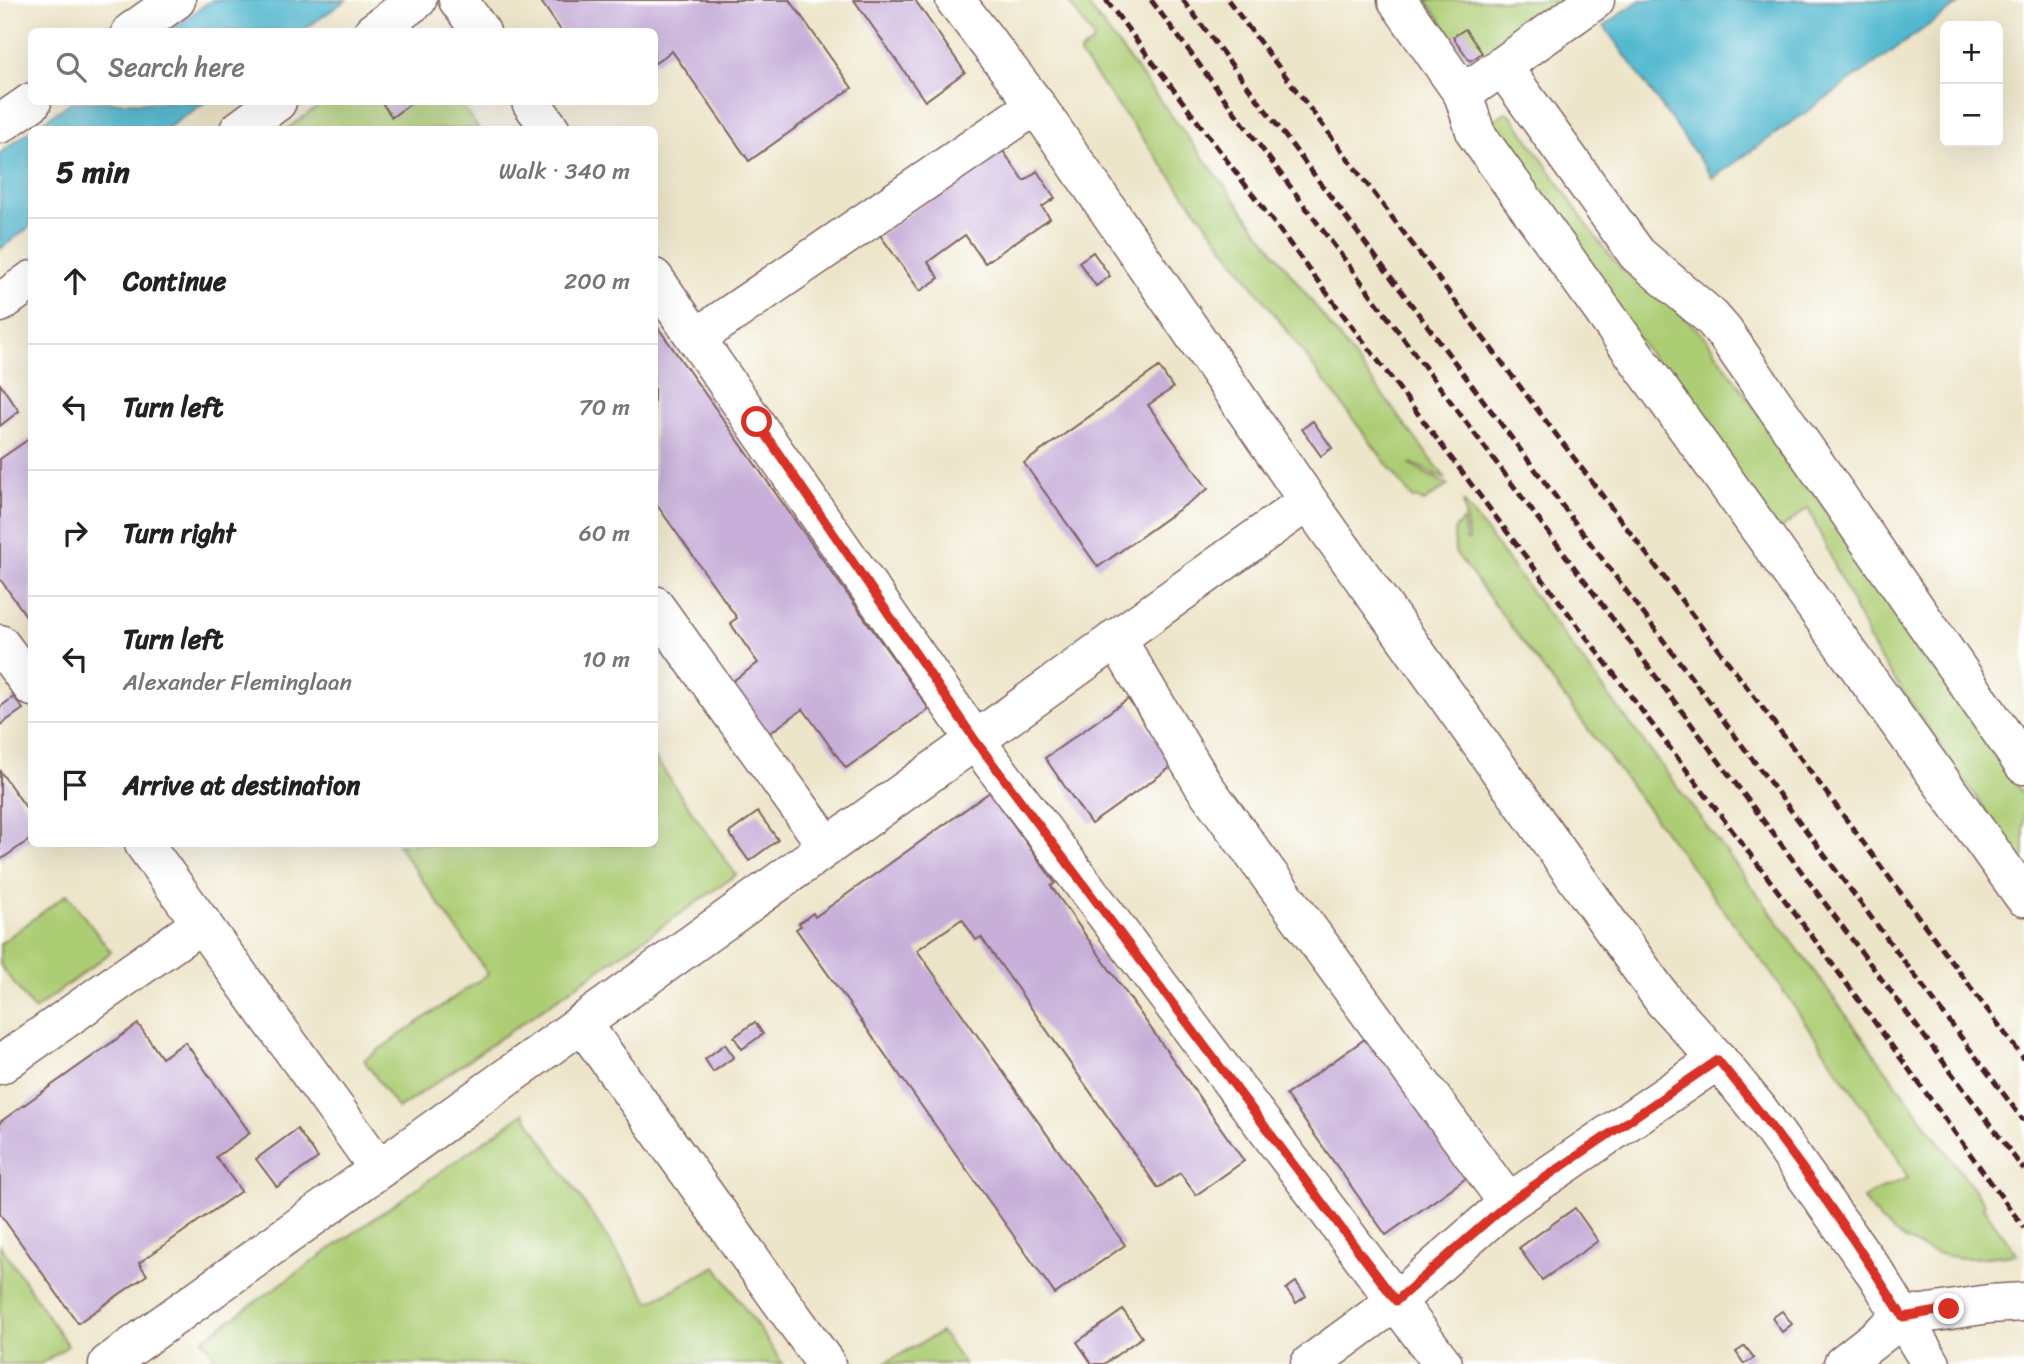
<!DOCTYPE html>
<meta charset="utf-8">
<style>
body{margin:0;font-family:Sriracha,sans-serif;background:#f6f6f6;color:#222}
.controls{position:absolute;right:21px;top:21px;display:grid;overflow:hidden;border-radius:10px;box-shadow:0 7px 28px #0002}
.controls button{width:63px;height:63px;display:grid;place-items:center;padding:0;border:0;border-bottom:2px solid #e0e0e0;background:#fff;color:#222;font:35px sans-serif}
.stop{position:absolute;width:21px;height:21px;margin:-16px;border:5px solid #d93025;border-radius:50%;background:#fff}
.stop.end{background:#d93025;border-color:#fff;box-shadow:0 2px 7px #0008}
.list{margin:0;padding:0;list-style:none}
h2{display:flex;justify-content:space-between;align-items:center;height:91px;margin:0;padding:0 28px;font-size:30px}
h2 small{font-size:23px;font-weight:400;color:#767676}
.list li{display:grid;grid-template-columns:46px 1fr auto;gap:21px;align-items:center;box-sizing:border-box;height:126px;padding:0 28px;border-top:2px solid #e0e0e0}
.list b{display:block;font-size:26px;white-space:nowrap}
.list p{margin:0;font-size:23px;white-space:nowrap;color:#767676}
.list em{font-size:23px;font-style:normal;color:#767676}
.icon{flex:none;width:38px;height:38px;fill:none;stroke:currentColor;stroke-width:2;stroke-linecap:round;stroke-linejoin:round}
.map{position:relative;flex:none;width:2024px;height:1364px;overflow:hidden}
.search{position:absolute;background:#fff;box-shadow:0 7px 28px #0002;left:28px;top:28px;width:630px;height:77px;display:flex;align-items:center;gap:18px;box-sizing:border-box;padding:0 24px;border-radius:10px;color:#767676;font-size:26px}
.panel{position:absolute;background:#fff;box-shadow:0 7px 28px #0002;left:28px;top:126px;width:630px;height:721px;border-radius:10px}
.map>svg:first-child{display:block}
</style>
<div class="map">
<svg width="2024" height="1364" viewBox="0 0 2024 1364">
<rect width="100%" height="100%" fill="#fff"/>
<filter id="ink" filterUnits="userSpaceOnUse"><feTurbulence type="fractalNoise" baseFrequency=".0143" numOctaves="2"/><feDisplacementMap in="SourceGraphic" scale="14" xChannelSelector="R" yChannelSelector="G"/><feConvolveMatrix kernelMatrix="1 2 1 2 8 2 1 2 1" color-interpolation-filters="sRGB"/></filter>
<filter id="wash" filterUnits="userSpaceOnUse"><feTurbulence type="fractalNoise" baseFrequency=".00686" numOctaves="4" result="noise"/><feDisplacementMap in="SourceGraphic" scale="28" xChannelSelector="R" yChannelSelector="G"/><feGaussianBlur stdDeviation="1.57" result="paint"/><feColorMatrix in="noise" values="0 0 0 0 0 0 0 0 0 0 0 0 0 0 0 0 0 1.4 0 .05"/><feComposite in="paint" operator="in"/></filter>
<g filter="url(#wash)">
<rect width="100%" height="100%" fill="#ede5c9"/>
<g fill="#adcd75" stroke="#7c7650" stroke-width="2">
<polygon points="1067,0 1084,0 1446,479 1411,463 1410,465 1448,485 1424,502 1416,498 1413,499 1080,55 1080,52 1093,42 1094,38"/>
<polygon points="1426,0 1565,0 1486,56 1471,62"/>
<polygon points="325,102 459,102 479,129 285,130"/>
<polygon points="1506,112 1512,116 1597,239 1620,268 1669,303 1706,338 2024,796 2024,866 1874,650 1808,508 1777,532 1485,125"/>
<path d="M1463 501 1759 896 1985 1205 1983 1207 2017 1254C2000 1255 1984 1258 1968 1258 1925 1257 1886 1234 1864 1199L1876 1191 1908 1178 1894 1152 1771 973 1455 552 1454 530 1463 520 1466 540H1469Z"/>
<polygon points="655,758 736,875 398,1109 364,1060 488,974 397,844 654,844"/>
<polygon points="67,894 111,952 34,1010 0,965 0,944"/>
<polygon points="524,1113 650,1302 716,1266 783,1364 220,1364 203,1339"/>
<polygon points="0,1245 68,1346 41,1364 0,1364"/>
<polygon points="941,1332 964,1364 883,1364"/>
</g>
<g fill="#51b8cf" stroke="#4e6c7d" stroke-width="2">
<polygon points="212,0 346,0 302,31 169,31"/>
<polygon points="1640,0 1964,0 1713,178 1604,26"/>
<polygon points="71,102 205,102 166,129 33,129"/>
<polygon points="31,130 31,226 0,249 0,153"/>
</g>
<g id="blocks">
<g fill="#c7afd9">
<polygon points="540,0 790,0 852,88 749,161 672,51 654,64 654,32 562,32"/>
<polygon points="854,0 915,0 965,72 925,101"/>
<polygon points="1465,29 1482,53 1470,61 1453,37"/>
<polygon points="384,102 413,102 392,117 382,103"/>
<polygon points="1001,148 1023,180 1026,180 1037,171 1055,198 1042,207 1050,218 985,263 965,235 928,262 939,278 920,291 880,235"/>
<polygon points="1093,252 1110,276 1096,286 1079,262"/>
<polygon points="654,322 929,709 846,768 803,709 767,735 730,683 758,663 730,623 737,618 654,501"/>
<polygon points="1159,367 1173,388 1148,405 1208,489 1098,567 1024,463"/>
<polygon points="0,384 19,411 0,426"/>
<polygon points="1313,421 1332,448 1321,456 1302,429"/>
<polygon points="32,437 32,624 0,579 0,459"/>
<polygon points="14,697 23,709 0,725 0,707"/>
<polygon points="1128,699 1174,765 1091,824 1045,758"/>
<polygon points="0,771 32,816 32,838 0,860"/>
<polygon points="990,792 1055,883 1051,886 1244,1161 1196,1195 1180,1173 1158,1188 981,937 976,940 962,919 917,950 1125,1245 1055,1294 796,929 801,926 799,923 804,920 813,913 815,917"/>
<polygon points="758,812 778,840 749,861 729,833"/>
<polygon points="755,1022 763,1034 742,1049 734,1037"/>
<polygon points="138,1024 162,1058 185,1042 250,1133 216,1157 241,1191 139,1263 147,1275 78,1323 0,1214 0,1122"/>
<polygon points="1369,1036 1469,1176 1386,1235 1286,1095"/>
<polygon points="725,1044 734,1057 713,1072 705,1059"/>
<polygon points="297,1129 318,1158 277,1187 256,1159"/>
<polygon points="1575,1208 1598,1241 1542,1280 1519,1248"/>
<polygon points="1296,1282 1306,1296 1296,1303 1286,1289"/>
<polygon points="1123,1310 1142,1337 1104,1364 1092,1364 1077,1342"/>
<polygon points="1782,1311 1792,1324 1782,1332 1772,1318"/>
<polygon points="1745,1346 1754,1358 1744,1364 1736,1352"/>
</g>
</g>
</g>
<g filter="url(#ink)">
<use href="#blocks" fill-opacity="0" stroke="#836462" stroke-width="2"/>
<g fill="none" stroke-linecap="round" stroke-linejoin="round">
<g stroke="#836462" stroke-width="41">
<g id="minor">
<polyline points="458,0 481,32"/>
<polyline points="955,0 1036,105 1308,501 1664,1001 1718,1060 1758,1109 1878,1277 1931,1364"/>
<polyline points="1397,0 1463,94 1595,0"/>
<polyline points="131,32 176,0"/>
<polyline points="373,32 417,0"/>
<polyline points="1502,66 1637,254 1711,317 1724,332 2024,765"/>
<polyline points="1463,94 1476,134 2024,897"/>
<polyline points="531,102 551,130"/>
<polyline points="0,124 32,102"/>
<polyline points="239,130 277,102"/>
<polyline points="654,278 975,740 1443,1364"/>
<polyline points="0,303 32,280"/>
<polyline points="696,338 1036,105"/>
<polyline points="654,605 827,846"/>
<polyline points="1116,638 1204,786 1508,1203"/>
<polyline points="0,644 32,687"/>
<polyline points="144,844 379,1169"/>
<polyline points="582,1023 826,1364"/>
<polyline points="0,1065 202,923"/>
<polyline points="108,1364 1308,501"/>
<polyline points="1310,1364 1396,1301 1508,1203 1718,1060"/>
<polyline points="1843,1364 1903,1317 1989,1304 2024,1302"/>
</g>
</g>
<use href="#minor" stroke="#fff" stroke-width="38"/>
<g stroke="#4a1f2b" stroke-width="5" stroke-dasharray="10 5" stroke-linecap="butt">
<polyline points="1106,0 1820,947 2024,1228"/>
<polyline points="1151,0 2024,1170"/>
<polyline points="1183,0 2024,1121"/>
<polyline points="1228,0 1799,756 2024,1059"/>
</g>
</g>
</g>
<g fill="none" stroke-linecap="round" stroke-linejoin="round" filter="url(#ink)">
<path stroke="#d93025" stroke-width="9" d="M757 422 975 740 1396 1301 1508 1203 1718 1060C1785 1141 1848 1228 1903 1317L1949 1309"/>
</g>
</svg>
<div class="controls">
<button>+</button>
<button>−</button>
</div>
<div class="stop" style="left:757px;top:422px"></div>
<div class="stop end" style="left:1949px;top:1309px"></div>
<div class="search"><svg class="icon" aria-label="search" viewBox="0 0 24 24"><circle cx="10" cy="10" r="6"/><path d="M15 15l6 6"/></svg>Search here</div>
<section class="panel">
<h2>5 min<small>Walk · 340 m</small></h2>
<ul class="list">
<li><svg class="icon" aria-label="ahead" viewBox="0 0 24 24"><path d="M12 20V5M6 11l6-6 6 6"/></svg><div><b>Continue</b></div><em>200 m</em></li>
<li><svg class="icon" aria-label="left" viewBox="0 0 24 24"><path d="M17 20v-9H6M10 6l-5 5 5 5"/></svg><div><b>Turn left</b></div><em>70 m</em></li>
<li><svg class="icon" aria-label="right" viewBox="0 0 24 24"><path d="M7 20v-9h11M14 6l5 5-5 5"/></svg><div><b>Turn right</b></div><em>60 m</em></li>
<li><svg class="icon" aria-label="left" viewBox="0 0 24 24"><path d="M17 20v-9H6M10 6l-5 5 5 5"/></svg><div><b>Turn left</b><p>Alexander Fleminglaan</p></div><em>10 m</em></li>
<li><svg class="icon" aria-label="arrive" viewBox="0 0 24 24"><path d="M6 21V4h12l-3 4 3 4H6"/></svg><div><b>Arrive at destination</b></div></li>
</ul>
</section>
</div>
